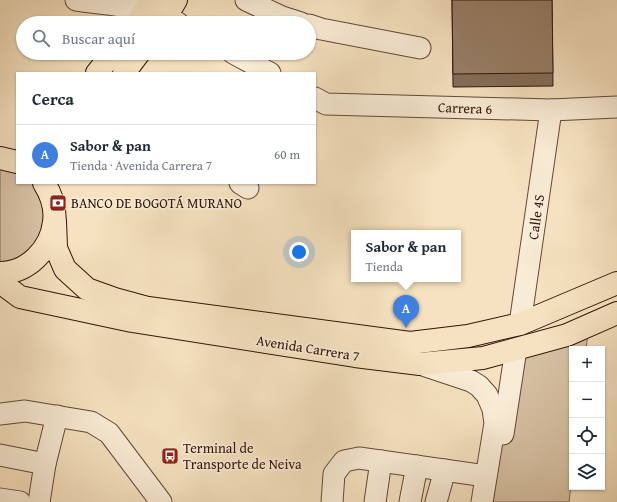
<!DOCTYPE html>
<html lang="es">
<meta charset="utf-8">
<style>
body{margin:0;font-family:"Gentium Book Plus",serif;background:#f6f6f7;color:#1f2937}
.controls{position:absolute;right:12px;bottom:12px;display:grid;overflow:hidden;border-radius:0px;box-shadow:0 1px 3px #0004}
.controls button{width:36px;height:36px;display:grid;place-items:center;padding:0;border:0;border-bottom:1px solid #e0e1e3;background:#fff;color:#1f2937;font:20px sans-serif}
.you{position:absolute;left:299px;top:252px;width:14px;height:14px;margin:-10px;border:3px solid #fff;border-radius:50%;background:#1a73e8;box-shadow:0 0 0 6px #1a73e833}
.badge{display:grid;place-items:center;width:26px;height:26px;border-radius:50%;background:#8f2418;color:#fff;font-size:13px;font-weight:700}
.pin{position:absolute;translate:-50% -33px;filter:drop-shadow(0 1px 2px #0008)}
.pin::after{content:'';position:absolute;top:21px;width:14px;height:12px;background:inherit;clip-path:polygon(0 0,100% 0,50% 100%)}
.popup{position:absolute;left:351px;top:230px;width:110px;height:52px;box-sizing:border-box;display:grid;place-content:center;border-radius:0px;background:#fff;filter:drop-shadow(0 1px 3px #0005);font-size:13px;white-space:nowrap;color:#747a83}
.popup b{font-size:15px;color:#1f2937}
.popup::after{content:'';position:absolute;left:50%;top:100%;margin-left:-8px;border:8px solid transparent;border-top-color:#fff}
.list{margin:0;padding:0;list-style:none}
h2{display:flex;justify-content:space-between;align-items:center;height:52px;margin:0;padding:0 16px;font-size:17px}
h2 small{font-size:13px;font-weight:400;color:#747a83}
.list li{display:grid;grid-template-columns:26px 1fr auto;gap:12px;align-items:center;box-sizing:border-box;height:60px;padding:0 16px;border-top:1px solid #e0e1e3}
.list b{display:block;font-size:15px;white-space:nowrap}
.list p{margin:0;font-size:13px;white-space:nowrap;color:#747a83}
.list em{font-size:13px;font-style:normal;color:#747a83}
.icon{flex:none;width:22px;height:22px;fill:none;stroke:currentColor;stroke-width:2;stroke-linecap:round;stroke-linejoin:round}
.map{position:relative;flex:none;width:617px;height:502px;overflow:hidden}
.search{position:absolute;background:#fff;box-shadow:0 1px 3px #0004;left:16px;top:16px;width:300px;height:44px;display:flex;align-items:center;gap:10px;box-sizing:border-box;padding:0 14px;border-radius:22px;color:#747a83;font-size:15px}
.panel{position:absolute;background:#fff;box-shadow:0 1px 3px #0004;left:16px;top:72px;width:300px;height:112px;border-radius:0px}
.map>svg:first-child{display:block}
</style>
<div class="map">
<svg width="617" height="502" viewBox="0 0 617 502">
<rect width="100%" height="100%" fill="#f6e2c0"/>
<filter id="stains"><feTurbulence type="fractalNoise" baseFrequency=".005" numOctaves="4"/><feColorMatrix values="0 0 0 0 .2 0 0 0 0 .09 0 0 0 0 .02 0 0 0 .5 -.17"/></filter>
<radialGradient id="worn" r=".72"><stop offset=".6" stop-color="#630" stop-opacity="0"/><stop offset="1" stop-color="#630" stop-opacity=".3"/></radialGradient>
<g fill="#d5bfa1" stroke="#846a55">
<polygon points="0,167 17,171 17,183 34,183 48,215 32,254 0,268"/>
<polygon points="589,325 586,349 572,349 572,476 569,502 493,502 516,349"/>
</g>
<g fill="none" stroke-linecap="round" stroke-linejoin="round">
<g stroke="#634837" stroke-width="23">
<g id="minor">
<path d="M76 0C110 5 147 6 178 23"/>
<polyline points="246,0 282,17 301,23"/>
<polyline points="309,25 321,29 420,48"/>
<polyline points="233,53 270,73"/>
<polyline points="315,98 326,104 551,110 617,107"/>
<polyline points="240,183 248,188"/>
<polyline points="520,324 551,110"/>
<polyline points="420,364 471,381 479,386 487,395 493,409 495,423 482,502"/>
<polyline points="0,414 25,411 91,422 109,433 161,502"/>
<polyline points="503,434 516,349"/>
<polyline points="0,455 45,464 39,502"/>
<polyline points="45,464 57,416"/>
<polyline points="0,499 20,502"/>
<polyline points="332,502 334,474 344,461 359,458 486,476"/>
<polyline points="375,502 381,461"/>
<polyline points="410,502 417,466"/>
<polyline points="436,502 445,470"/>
</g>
</g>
<g stroke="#321409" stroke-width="24">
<g id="major">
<polyline points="137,23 152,0"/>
<polyline points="162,23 176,0"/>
<polyline points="97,73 113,53"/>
<polyline points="124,73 139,53"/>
<polyline points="0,158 17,162"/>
<polyline points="55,221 56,248 65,269 87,289 115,299 148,308 410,343 468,336 520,324 617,283"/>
<path d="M0 273C28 273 51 249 54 222 56 208 51 194 44 183"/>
<polyline points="0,282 20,297 132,321 355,356 420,364 483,358 567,335 617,313"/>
</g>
</g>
<use href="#minor" stroke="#f9ecd6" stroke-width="21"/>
<use href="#major" stroke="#f6e2c0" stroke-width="22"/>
</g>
<polygon fill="#836d59" stroke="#321409" points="452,0 552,0 553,86 453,87"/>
<polygon fill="#987f68" stroke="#321409" points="452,0 552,0 553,73 453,74"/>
<defs>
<g id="bank-square" transform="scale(0.9)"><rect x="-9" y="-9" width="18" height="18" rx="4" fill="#8f2418" stroke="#f9ecd6"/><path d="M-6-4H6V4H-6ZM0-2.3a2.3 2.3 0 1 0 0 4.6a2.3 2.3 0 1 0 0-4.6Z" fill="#fff"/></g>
<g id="bus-square" transform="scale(0.9)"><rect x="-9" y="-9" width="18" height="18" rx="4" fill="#8f2418" stroke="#f9ecd6"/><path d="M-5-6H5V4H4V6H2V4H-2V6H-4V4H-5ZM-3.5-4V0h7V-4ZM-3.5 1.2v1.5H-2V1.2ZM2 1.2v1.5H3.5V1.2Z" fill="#fff"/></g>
</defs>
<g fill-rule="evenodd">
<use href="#bank-square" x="58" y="203"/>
<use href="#bus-square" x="170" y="456"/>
</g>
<g text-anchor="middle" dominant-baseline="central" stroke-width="3.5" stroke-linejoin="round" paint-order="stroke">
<g font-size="14" fill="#321409" stroke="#f9ecd6">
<text transform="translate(465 108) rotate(2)">Carrera 6</text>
<text transform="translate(536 217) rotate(-82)">Calle 4S</text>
<text transform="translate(308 348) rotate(9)">Avenida Carrera 7</text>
</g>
<g font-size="14" fill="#321409" stroke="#f9ecd6" text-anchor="start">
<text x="71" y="203">BANCO DE BOGOTÁ MURANO</text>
<text x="183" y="448">Terminal de<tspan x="183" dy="16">Transporte de Neiva</tspan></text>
</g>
</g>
<rect width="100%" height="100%" filter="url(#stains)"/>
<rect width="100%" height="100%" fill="url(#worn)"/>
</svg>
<div class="controls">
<button>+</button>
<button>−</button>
<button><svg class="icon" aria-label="locate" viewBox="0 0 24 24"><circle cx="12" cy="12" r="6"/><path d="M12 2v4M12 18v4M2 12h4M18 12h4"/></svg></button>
<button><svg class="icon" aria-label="layers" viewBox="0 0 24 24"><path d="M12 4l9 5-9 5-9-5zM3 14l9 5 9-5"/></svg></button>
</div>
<div class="you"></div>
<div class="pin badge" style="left:406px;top:328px;background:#3f7fe0">A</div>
<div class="popup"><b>Sabor &amp; pan</b>Tienda</div>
<div class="search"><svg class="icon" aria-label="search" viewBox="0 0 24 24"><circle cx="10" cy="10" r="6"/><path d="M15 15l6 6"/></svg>Buscar aquí</div>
<section class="panel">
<h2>Cerca<small></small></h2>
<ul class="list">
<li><span class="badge" style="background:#3f7fe0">A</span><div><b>Sabor &amp; pan</b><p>Tienda · Avenida Carrera 7</p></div><em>60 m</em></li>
</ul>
</section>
</div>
